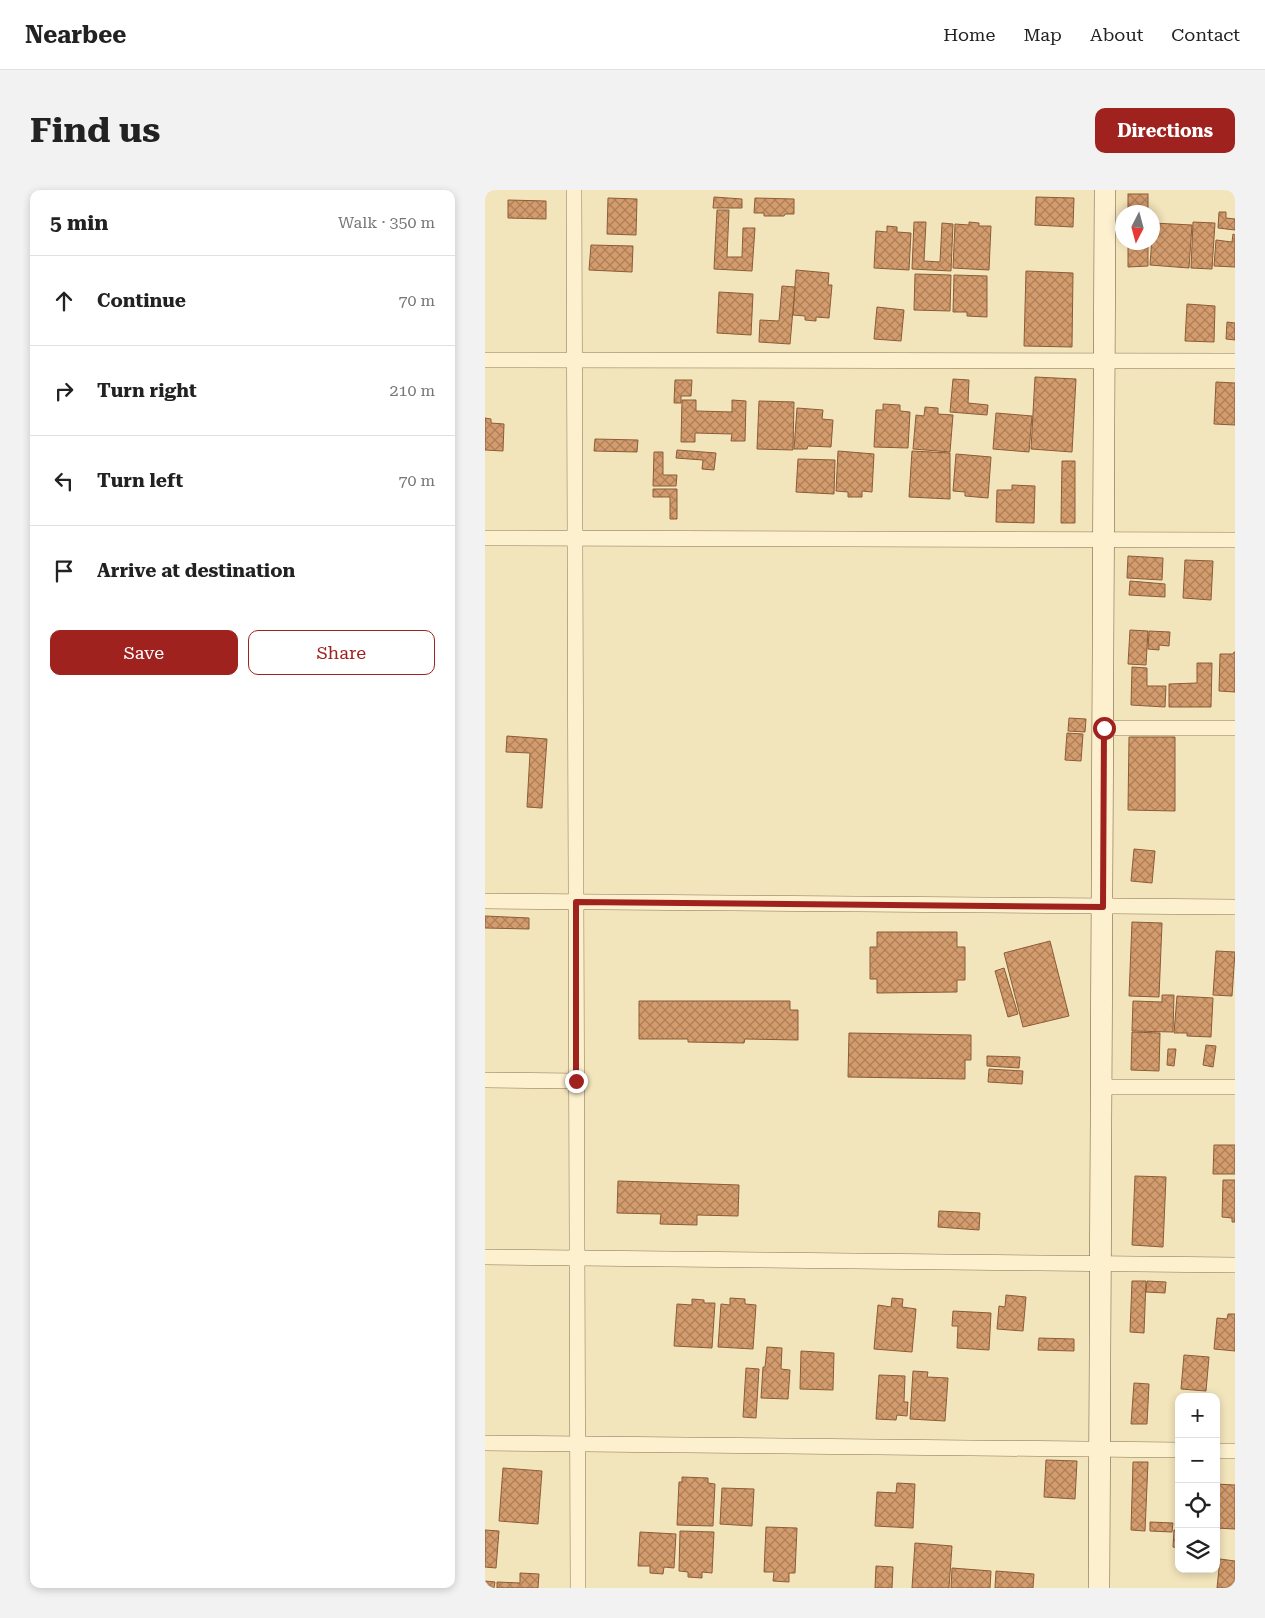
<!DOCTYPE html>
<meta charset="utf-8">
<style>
body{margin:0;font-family:"Roboto Serif",serif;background:#f2f2f2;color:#222}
.controls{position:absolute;right:15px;bottom:15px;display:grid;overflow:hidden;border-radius:10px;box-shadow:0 2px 8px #0003}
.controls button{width:45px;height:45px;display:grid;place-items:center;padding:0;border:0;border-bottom:1px solid #e0e0e0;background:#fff;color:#222;font:25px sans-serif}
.compass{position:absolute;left:630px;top:15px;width:45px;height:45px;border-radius:50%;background:#fff;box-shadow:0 2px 8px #0003;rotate:186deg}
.stop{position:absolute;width:15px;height:15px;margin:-11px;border:4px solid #9f221e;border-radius:50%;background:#fff}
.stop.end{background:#9f221e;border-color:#fff;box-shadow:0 1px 5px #0008}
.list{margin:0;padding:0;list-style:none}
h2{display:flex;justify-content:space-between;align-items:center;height:65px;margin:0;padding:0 20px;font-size:21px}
h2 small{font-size:16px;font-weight:400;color:#767676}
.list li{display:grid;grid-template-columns:32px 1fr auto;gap:15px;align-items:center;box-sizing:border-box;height:90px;padding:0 20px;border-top:1px solid #e0e0e0}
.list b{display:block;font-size:19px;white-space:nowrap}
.list em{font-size:16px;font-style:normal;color:#767676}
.actions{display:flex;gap:10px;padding:15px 20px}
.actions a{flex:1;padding:11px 0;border:1px solid #9f221e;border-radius:10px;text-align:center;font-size:18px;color:#9f221e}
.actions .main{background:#9f221e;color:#fff}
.icon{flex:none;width:28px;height:28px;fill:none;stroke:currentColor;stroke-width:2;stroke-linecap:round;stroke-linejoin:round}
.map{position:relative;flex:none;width:750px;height:1398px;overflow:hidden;border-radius:10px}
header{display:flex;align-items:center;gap:30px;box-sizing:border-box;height:70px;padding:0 25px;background:#fff;border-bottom:1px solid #e0e0e0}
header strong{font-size:24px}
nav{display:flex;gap:28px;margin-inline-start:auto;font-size:18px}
.intro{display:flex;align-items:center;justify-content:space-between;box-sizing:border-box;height:120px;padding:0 30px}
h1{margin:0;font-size:35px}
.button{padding:12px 22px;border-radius:10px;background:#9f221e;color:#fff;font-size:18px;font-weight:700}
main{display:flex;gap:30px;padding:0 30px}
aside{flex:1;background:#fff;border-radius:10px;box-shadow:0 2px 8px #0003}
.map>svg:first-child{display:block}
</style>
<header>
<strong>Nearbee</strong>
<nav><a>Home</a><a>Map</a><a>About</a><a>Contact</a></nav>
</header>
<div class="intro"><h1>Find us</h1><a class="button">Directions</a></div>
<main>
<aside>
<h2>5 min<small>Walk · 350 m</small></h2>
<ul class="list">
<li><svg class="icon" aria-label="ahead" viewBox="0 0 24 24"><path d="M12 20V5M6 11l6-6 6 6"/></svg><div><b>Continue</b></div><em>70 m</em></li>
<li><svg class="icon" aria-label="right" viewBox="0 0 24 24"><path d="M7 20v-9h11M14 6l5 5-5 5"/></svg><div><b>Turn right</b></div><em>210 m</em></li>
<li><svg class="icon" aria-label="left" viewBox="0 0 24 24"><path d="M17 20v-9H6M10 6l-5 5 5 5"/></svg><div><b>Turn left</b></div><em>70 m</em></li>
<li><svg class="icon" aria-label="arrive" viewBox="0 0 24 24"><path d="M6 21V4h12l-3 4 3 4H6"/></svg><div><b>Arrive at destination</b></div></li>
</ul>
<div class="actions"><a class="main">Save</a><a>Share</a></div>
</aside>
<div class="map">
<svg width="750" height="1398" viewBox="0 0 750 1398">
<defs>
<pattern id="building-cross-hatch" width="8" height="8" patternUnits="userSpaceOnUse" patternTransform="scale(1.25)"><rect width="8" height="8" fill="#d49c6d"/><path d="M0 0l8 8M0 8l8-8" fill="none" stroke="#ad7f59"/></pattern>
</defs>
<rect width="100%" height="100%" fill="#f2e4bb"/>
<g fill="url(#building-cross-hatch)" stroke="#8c5c37">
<rect x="643" y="4" width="20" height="18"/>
<polygon points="229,7 257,9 257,18 228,18"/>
<polygon points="551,7 589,8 588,37 550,35"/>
<polygon points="123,8 152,9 151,45 122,44"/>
<polygon points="270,8 309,9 309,24 300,24 299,26 279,26 279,23 269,23"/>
<polygon points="23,10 61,11 61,29 23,28"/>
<polygon points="232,20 244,20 242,67 257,67 258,38 270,38 267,81 229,79"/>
<polygon points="734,22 741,22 741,28 750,29 750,40 733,38"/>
<polygon points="429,32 441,32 439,71 455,72 457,33 468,34 466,81 427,79"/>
<polygon points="484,32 494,33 494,36 506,36 504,80 468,78 470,34 484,35"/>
<polygon points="708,32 730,33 727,79 706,78"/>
<polygon points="668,33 707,35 704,78 665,75"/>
<polygon points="402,36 412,37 412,42 426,43 424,80 389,78 391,41 402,42"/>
<polygon points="748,44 750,45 750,77 729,76 731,50 747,52"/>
<polygon points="643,52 663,52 663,76 643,77"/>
<polygon points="106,55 148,56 147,82 104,80"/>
<polygon points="311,80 344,83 343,95 347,95 344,128 331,127 331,131 320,130 320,126 308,125"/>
<polygon points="541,81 588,83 587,157 539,156"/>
<polygon points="430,84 466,85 465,121 429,120"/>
<polygon points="469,85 502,86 502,127 482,126 482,122 468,122"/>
<polygon points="297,96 310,97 305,154 274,152 275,130 294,131"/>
<polygon points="234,102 268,104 266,145 232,143"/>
<polygon points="702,114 730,116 729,152 700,151"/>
<polygon points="392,117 419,120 416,151 389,149"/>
<polygon points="742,132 750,133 750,150 741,149"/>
<polygon points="550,187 591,189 587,262 546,259"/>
<polygon points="468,189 484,190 483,213 503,215 502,225 465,222"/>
<polygon points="190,190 207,190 206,206 196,206 196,213 189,213"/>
<polygon points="731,192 750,193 750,235 729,234"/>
<polygon points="197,210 211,210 211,221 247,222 247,210 261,211 260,251 246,251 247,244 210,243 210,252 196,252"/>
<polygon points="274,211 309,212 308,260 272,259"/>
<polygon points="398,214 415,215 415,221 425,222 423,258 389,257 391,220 398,220"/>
<polygon points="440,217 453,218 453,224 468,225 465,262 428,259 431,225 439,226"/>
<polygon points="312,218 338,220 337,229 348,230 346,257 323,256 322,259 309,259"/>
<polygon points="511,223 547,226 544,262 508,259"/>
<polygon points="0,228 6,229 6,233 19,234 18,261 0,260"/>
<polygon points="110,249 153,250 152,262 109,261"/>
<polygon points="192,260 231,263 229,280 217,279 218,270 191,268"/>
<polygon points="353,261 389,264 387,302 377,301 377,307 363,307 363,302 351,301"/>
<polygon points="427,261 465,263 465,309 424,307"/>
<polygon points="169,262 178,262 178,285 192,285 191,296 168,296"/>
<polygon points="471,264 506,267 503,308 480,306 480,302 468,301"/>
<polygon points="313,269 350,270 349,304 311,302"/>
<polygon points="577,271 590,271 590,333 576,333"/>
<polygon points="527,295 550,296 549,333 511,332 512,300 527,300"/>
<polygon points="168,299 192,299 192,329 185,329 185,307 168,307"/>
<polygon points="643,366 678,368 677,390 642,388"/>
<polygon points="700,370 728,371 726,410 698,408"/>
<polygon points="645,391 680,394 680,407 644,405"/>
<polygon points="645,440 663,441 661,475 643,474"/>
<polygon points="664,441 685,442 684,456 674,455 674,460 663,459"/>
<polygon points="749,462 750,462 750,502 734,501 735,464 748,464"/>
<polygon points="712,473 727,473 726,517 684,517 684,494 712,493"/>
<polygon points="647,477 662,478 662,496 681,496 680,517 646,515"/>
<polygon points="584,528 601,529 600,542 583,541"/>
<polygon points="582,543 598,544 596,571 580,570"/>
<polygon points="22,546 62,549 57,618 42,617 45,563 21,562"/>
<polygon points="644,547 690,547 690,621 643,620"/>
<polygon points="649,659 670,661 667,693 646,691"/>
<polygon points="0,726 44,728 44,739 0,738"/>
<polygon points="647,732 677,733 674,807 644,806"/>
<polygon points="392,742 472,742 472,757 480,757 480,790 472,790 472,802 392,803 392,789 385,789 385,757 392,757"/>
<polygon points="565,751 584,826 538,837 519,763"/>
<polygon points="731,761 750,762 747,806 728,805"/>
<polygon points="519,778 533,824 523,827 510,781"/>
<polygon points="677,805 689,805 688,842 647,841 648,811 677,812"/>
<polygon points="692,806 728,808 726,847 702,846 702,843 689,843"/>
<polygon points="154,811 305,811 305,820 313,820 313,850 260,849 259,853 203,852 203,849 154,849"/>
<polygon points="647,842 675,843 674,881 646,880"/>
<polygon points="364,843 486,845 486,870 480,870 480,889 363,887"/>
<polygon points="721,855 731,856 728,877 718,875"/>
<polygon points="683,859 691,859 689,876 682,875"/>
<polygon points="502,866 535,867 534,878 502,876"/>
<polygon points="504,879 538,881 537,894 503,892"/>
<polygon points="729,955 750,955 750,984 728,984"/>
<polygon points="650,986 681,987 678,1057 647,1055"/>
<polygon points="738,990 750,990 750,1032 747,1032 747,1028 737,1027"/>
<polygon points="133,991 254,995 253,1026 212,1025 212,1035 175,1034 176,1024 132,1023"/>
<polygon points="454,1021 495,1023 494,1040 453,1037"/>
<polygon points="647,1091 661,1091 659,1143 645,1142"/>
<polygon points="662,1091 681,1092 680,1103 661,1102"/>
<polygon points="521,1105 541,1107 538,1141 512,1139 514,1116 520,1117"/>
<polygon points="245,1108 260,1109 260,1114 271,1115 268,1159 233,1157 236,1114 245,1115"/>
<polygon points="407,1108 418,1109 417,1117 431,1119 427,1162 389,1159 393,1115 406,1117"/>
<polygon points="207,1109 219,1110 219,1113 230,1113 227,1158 189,1156 192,1114 207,1115"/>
<polygon points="468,1121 506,1123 504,1160 472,1158 473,1136 467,1136"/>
<polygon points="743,1124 750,1124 750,1161 729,1159 732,1128 742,1129"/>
<polygon points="554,1148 589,1149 589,1161 553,1160"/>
<polygon points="282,1157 297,1158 296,1179 305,1180 303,1209 276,1208 278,1177 280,1177"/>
<polygon points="316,1161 349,1163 348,1200 315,1199"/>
<polygon points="699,1165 724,1167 721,1201 696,1199"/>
<polygon points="261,1178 274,1179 271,1228 258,1227"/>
<polygon points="428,1181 443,1182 442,1187 463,1188 460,1231 425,1229"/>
<polygon points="394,1185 420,1186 419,1212 423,1212 422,1226 412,1225 411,1230 391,1229"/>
<polygon points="649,1193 664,1194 662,1234 646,1234"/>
<polygon points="561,1270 592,1271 590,1309 559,1307"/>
<polygon points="648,1272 663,1272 660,1341 646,1340"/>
<polygon points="18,1278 57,1281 53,1334 14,1331"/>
<polygon points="197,1287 223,1288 223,1293 230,1294 228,1336 192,1335 194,1292 197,1292"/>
<polygon points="412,1293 430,1294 428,1338 390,1336 392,1302 411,1303"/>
<polygon points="731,1294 750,1295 750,1339 731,1338"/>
<polygon points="237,1298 269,1299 267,1336 235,1334"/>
<polygon points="665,1332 688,1333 687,1342 665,1341"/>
<polygon points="281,1337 312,1338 310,1383 304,1383 304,1392 288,1391 289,1382 279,1382"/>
<polygon points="0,1340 14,1341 11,1378 0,1377"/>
<polygon points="689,1340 694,1340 694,1358 688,1357"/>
<polygon points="195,1341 229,1342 227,1383 217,1382 217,1388 203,1387 203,1382 194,1381"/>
<polygon points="155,1342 191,1344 189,1378 179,1377 178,1384 165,1383 165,1376 153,1376"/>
<polygon points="430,1353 467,1356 464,1398 427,1398"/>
<polygon points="735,1369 750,1371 750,1398 732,1398"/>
<polygon points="391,1376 408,1377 407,1398 390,1398"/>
<polygon points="467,1378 506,1381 505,1398 466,1398"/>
<polygon points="511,1381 549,1384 548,1398 510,1398"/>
<polygon points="35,1383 54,1384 53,1398 12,1398 12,1392 35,1393"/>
<polygon points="0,1391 10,1392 9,1398 0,1398"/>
</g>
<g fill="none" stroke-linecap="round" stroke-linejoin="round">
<g stroke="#8b7353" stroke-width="16">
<g id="street">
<polyline points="89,0 93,1398"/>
<polyline points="0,170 750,171"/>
<polyline points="0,348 750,350"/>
<polyline points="619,538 750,538"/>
<polyline points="0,711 750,717"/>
<polyline points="0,890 91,891"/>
<polyline points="617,897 750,897"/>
<polyline points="0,1067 750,1075"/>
<polyline points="0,1253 694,1260"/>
<polyline points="731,1261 750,1261"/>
</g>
</g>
<g stroke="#6c5437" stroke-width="22">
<polyline id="secondary" points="614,1398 620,0"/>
</g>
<use href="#street" stroke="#fcf0cf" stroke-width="15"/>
<use href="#secondary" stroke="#fcf0cf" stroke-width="21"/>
</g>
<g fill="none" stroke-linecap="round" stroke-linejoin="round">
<polyline stroke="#9f221e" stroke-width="6" points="91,891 91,712 618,717 619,538"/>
</g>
</svg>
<div class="controls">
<button>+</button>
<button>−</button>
<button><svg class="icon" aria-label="locate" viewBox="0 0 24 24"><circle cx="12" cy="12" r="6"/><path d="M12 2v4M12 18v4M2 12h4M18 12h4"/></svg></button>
<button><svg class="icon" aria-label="layers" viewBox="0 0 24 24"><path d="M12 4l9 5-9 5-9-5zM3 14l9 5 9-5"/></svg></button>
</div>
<svg class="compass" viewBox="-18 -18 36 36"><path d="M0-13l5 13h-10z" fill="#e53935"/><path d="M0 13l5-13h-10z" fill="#767676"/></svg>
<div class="stop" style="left:619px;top:538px"></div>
<div class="stop end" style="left:91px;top:891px"></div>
</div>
</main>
